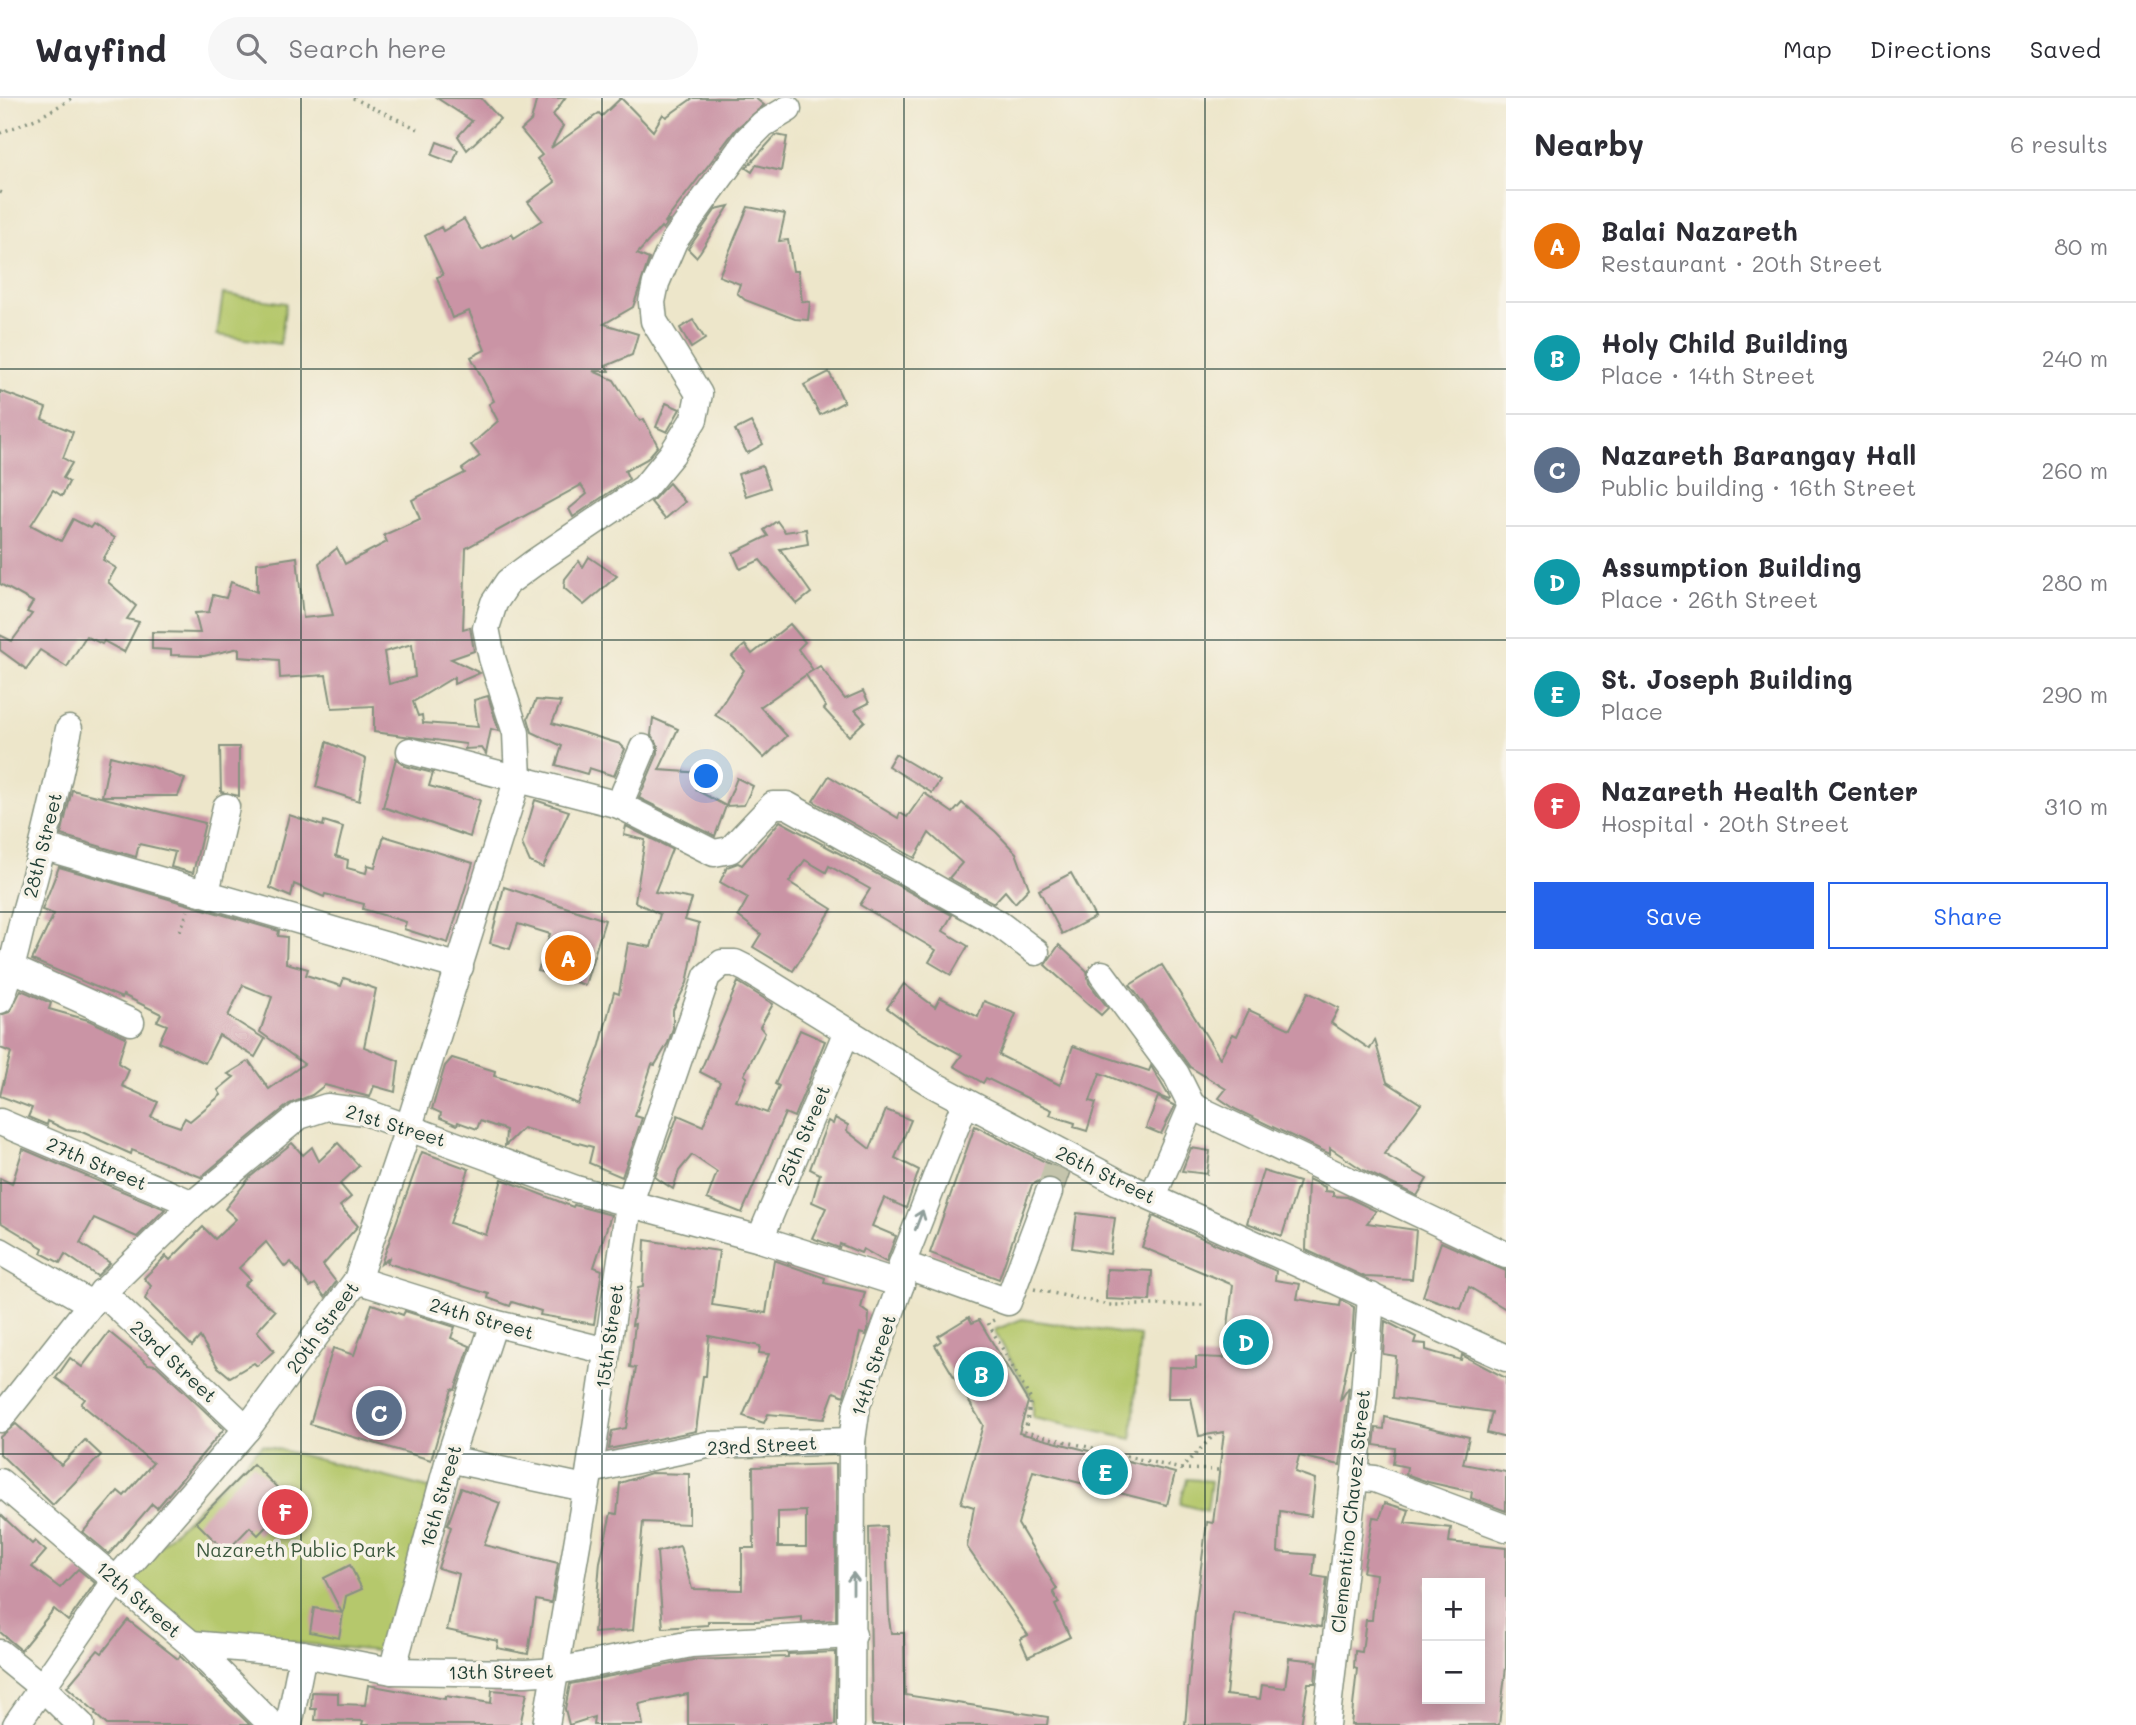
<!DOCTYPE html>
<meta charset="utf-8">
<style>
body{margin:0;font-family:Mali,sans-serif;background:#f7f7f7;color:#2b2b33}
.controls{position:absolute;right:21px;bottom:21px;display:grid;overflow:hidden;border-radius:0px;box-shadow:0 4px 18px #0003}
.controls button{width:63px;height:63px;display:grid;place-items:center;padding:0;border:0;border-bottom:2px solid #e1e1e2;background:#fff;color:#2b2b33;font:35px sans-serif}
.you{position:absolute;left:707px;top:679px;width:24px;height:24px;margin:-18px;border:5px solid #fff;border-radius:50%;background:#1a73e8;box-shadow:0 0 0 10px #1a73e833}
.badge{display:grid;place-items:center;width:46px;height:46px;border-radius:50%;background:#2563eb;color:#fff;font-size:23px;font-weight:700}
.pin{position:absolute;translate:-50% -50%;border:4px solid #fff;box-shadow:0 2px 7px #0006}
.list{margin:0;padding:0;list-style:none}
h2{display:flex;justify-content:space-between;align-items:center;height:91px;margin:0;padding:0 28px;font-size:30px}
h2 small{font-size:23px;font-weight:400;color:#7c7c81}
.list li{display:grid;grid-template-columns:46px 1fr auto;gap:21px;align-items:center;box-sizing:border-box;height:112px;padding:0 28px;border-top:2px solid #e1e1e2}
.list b{display:block;font-size:26px;white-space:nowrap}
.list p{margin:0;font-size:23px;white-space:nowrap;color:#7c7c81}
.list em{font-size:23px;font-style:normal;color:#7c7c81}
.actions{display:flex;gap:14px;padding:21px 28px}
.actions a{flex:1;padding:16px 0;border:2px solid #2563eb;border-radius:0px;text-align:center;font-size:24px;color:#2563eb}
.actions .main{background:#2563eb;color:#fff}
.icon{flex:none;width:38px;height:38px;fill:none;stroke:currentColor;stroke-width:2;stroke-linecap:round;stroke-linejoin:round}
.map{position:relative;flex:none;width:1506px;height:1627px;overflow:hidden}
header{display:flex;align-items:center;gap:42px;box-sizing:border-box;height:98px;padding:0 35px;background:#fff;border-bottom:2px solid #e1e1e2}
header strong{font-size:33px}
nav{display:flex;gap:38px;margin-inline-start:auto;font-size:24px}
.search{width:490px;height:63px;background:#f7f7f7;display:flex;align-items:center;gap:18px;box-sizing:border-box;padding:0 24px;border-radius:38px;color:#7c7c81;font-size:26px}
main{display:flex}
aside{flex:1;background:#fff}
.map>svg:first-child{display:block}
</style>
<header>
<strong>Wayfind</strong>
<div class="search"><svg class="icon" aria-label="search" viewBox="0 0 24 24"><circle cx="10" cy="10" r="6"/><path d="M15 15l6 6"/></svg>Search here</div>
<nav><a>Map</a><a>Directions</a><a>Saved</a></nav>
</header>
<main>
<div class="map">
<svg width="1506" height="1627" viewBox="0 0 1506 1627">
<rect width="100%" height="100%" fill="#f7f3e8"/>
<filter id="ink" filterUnits="userSpaceOnUse"><feTurbulence type="fractalNoise" baseFrequency=".0143" numOctaves="2"/><feDisplacementMap in="SourceGraphic" scale="14" xChannelSelector="R" yChannelSelector="G"/><feConvolveMatrix kernelMatrix="1 2 1 2 8 2 1 2 1" color-interpolation-filters="sRGB"/></filter>
<filter id="wash" filterUnits="userSpaceOnUse"><feTurbulence type="fractalNoise" baseFrequency=".00686" numOctaves="4" result="noise"/><feDisplacementMap in="SourceGraphic" scale="28" xChannelSelector="R" yChannelSelector="G"/><feGaussianBlur stdDeviation="1.57" result="paint"/><feColorMatrix in="noise" values="0 0 0 0 0 0 0 0 0 0 0 0 0 0 0 0 0 1.4 0 .05"/><feComposite in="paint" operator="in"/></filter>
<g filter="url(#wash)">
<rect width="100%" height="100%" fill="#ede6ca"/>
<g fill="#b5c86c" stroke="#6a8250" stroke-width="2">
<polygon points="223,196 286,205 280,246 217,237"/>
<polygon points="1022,1221 1140,1238 1132,1341 1033,1320 1033,1302 994,1232"/>
<polygon points="262,1347 432,1391 386,1554 188,1534 129,1478"/>
<polygon points="1187,1381 1211,1383 1207,1413 1180,1406"/>
</g>
<g id="blocks">
<g fill="#ca94a5" fill-rule="evenodd">
<polygon points="437,0 481,0 500,21 467,52 458,38 472,23"/>
<path d="M537 0H565L553 17 563 28 551 50 599 15 602 18 621 0 653 33 663 16 666 19 693 0H755L764 7 736 31 665 124 669 123 663 131 661 129 637 156 649 161 633 209 604 226 638 236 632 257 606 268 609 273H593L614 282 640 323 644 321 658 348 647 361 625 373 629 381 573 419 569 411 587 396 581 387 466 450 463 531 470 529 474 553 451 561 480 575 454 586V579L413 604 418 618 422 617 423 625 478 629 474 602 488 598 499 633 491 631 486 656 482 650 465 651 466 646 374 634V608L332 610 326 577 280 580 279 562 239 559V550L204 558 171 557V552L152 551V534L200 535 195 515 209 514 213 497 226 500 231 484 257 494V465L297 459 303 520 333 517 319 465 337 450 345 466 387 444 384 437 420 421 412 402 465 375 462 371 480 358 471 347 498 323 489 306 494 303 471 259 485 252 469 213 452 220 437 179 443 177 425 138 441 129 443 133 464 121 482 152 512 136 514 140 542 122 528 104 555 84 537 61 542 57 521 32 531 23ZM412 546 415 579 389 586 384 554Z"/>
<polygon points="776,37 787,39 781,73 756,67 752,74 746,70"/>
<polygon points="437,44 458,52 453,65 432,57"/>
<polygon points="729,108 700,154 696,159 688,151 716,111"/>
<polygon points="748,109 785,116 779,143 788,142 793,173 798,173 802,203 810,204 808,222 795,221 745,202 737,195 740,186 719,178"/>
<polygon points="693,222 705,241 691,250 680,230"/>
<polygon points="829,274 844,304 820,317 804,287"/>
<polygon points="0,293 46,310 42,321 73,334 63,360 72,365 63,380 69,384 62,398 53,392 31,427 61,443 73,421 90,430 93,426 115,440 103,462 116,470 108,484 136,508 127,521 139,524 124,554 104,543 102,546 86,538 67,569 40,552 26,571 0,552 0,537 12,543 32,516 27,514 33,504 0,486"/>
<polygon points="666,305 680,311 667,334 656,329"/>
<polygon points="751,324 763,346 747,355 735,332"/>
<polygon points="762,368 770,390 746,398 738,376"/>
<polygon points="669,385 685,404 665,421 651,404"/>
<polygon points="777,423 785,434 806,431 808,446 780,451 811,495 797,506 760,462 740,471 733,455 768,438 764,432"/>
<polygon points="589,459 617,478 584,507 564,490 565,481 579,463 583,469"/>
<polygon points="790,526 805,544 798,551 813,572 807,576 820,568 845,601 863,593 869,605 855,612 865,623 849,638 824,611 826,609 806,577 760,609 787,638 764,660 734,629 715,617 744,572 732,558 745,547 752,556"/>
<polygon points="536,602 561,604 552,625 620,646 625,651 614,678 589,670 587,676 556,667 562,648 532,634 528,620"/>
<polygon points="653,620 678,631 659,672 703,675 696,692 726,708 715,738 639,700 658,655 658,647 651,637"/>
<polygon points="327,644 366,661 359,703 316,689"/>
<polygon points="220,649 239,649 239,698 221,694"/>
<polygon points="895,656 940,683 932,695 888,668"/>
<polygon points="110,658 153,669 185,681 178,698 102,698"/>
<polygon points="396,660 405,668 433,675 429,688 480,702 470,739 383,709"/>
<polygon points="829,678 898,720 900,715 907,719 924,695 953,715 962,705 996,734 1016,755 1029,790 1015,805 1005,793 994,805 949,780 962,765 929,735 915,760 813,703"/>
<polygon points="737,680 753,688 744,707 726,708"/>
<polygon points="72,692 205,725 193,775 171,769 175,754 139,746 136,759 61,737"/>
<polygon points="535,702 569,713 543,770 530,764 522,746"/>
<polygon points="289,717 323,728 324,723 343,729 336,758 348,762 347,770 366,775 368,767 375,769 384,738 473,765 448,845 404,831 406,824 363,811 364,806 325,796 324,799 294,786 291,799 270,790"/>
<polygon points="780,723 952,817 943,833 968,848 951,877 929,864 936,852 860,807 870,791 829,768 826,774 805,762 789,784 832,811 793,873 753,849 761,836 738,818 748,800 720,784 727,769 738,765 742,767"/>
<polygon points="626,728 672,751 655,794 692,801 685,822 699,826 687,885 673,912 673,930 668,945 655,967 652,966 635,1018 642,1020 622,1079 589,1065 593,1049 523,1030 505,1048 506,1032 480,1023 477,1031 458,1024 457,1027 440,1020 441,1015 432,1011 445,968 452,960 495,973 494,978 541,991 578,1006 600,947 614,894 619,896 628,845 651,849 660,816 635,804 645,742 624,737"/>
<polygon points="59,769 279,833 278,838 287,839 286,865 308,871 306,877 341,888 344,880 376,891 364,949 399,963 395,994 374,988 370,999 325,987 312,997 289,1006 201,1079 132,1052 131,1056 82,1034 66,1032 48,1023 47,1027 28,1019 32,1010 0,998 11,954 0,950 0,917 10,914 21,892 51,905 49,911 88,922 126,939 118,965 129,972 122,988 158,1004 151,1019 180,1029 185,1020 190,1023 221,997 218,992 234,979 228,976 249,963 269,991 304,966 260,934 272,899 243,887 228,918 265,941 255,959 219,937 205,965 159,944 167,927 157,923 161,916 123,897 122,900 32,862 54,816 42,812"/>
<polygon points="1071,775 1095,819 1062,836 1039,792"/>
<polygon points="504,789 605,822 585,887 538,873 550,836 518,826 510,851 490,845"/>
<polygon points="1059,847 1087,873 1089,885 1108,910 1101,917 1045,867"/>
<polygon points="1162,867 1220,960 1233,936 1237,938 1249,912 1290,931 1308,894 1339,910 1331,925 1370,951 1375,942 1387,984 1421,1006 1384,1056 1427,1081 1417,1098 1363,1072 1330,1050 1330,1056 1235,1011 1219,1000 1226,991 1190,969 1130,887"/>
<polygon points="738,884 773,906 760,929 765,935 744,977 747,979 736,1003 767,1015 779,988 775,986 800,932 825,943 794,1019 785,1015 742,1115 707,1101 717,1074 692,1057 679,1073 673,1091 655,1079 678,1017 703,1028 720,984 700,974"/>
<polygon points="904,886 935,909 940,899 978,919 984,903 1016,916 999,957 1060,987 1073,948 1149,973 1151,968 1170,1000 1169,1002 1100,975 1090,1003 1096,1005 1087,1033 1074,1029 1075,1025 1050,1017 1052,1012 986,980 983,985 954,968 962,957 918,933 887,910"/>
<polygon points="1158,999 1175,1008 1161,1036 1146,1030"/>
<polygon points="886,1012 911,1022 895,1060 919,1072 906,1110 884,1100 872,1128 896,1138 886,1164 863,1151 861,1155 840,1146 839,1150 812,1140 826,1110 812,1104 820,1076 810,1071 828,1023 833,1026 835,1020 848,1027 847,1033 870,1051"/>
<polygon points="975,1028 1069,1076 1064,1090 1055,1080 1047,1078 1032,1087 999,1181 930,1155"/>
<polygon points="292,1045 303,1057 312,1049 319,1063 338,1045 359,1068 340,1086 351,1099 340,1108 358,1128 323,1167 336,1184 325,1199 315,1186 310,1189 291,1164 285,1169 266,1144 239,1170 250,1181 244,1187 275,1213 257,1233 274,1253 257,1268 254,1265 230,1279 218,1269 200,1239 192,1248 145,1201 151,1188 144,1180 166,1158 170,1162 203,1129 215,1141 236,1121 225,1111 250,1079"/>
<polygon points="1191,1050 1210,1053 1207,1076 1182,1073"/>
<polygon points="23,1051 79,1075 165,1111 137,1139 94,1120 80,1145 110,1165 97,1178 65,1156 60,1165 41,1155 43,1150 0,1124 0,1080 12,1086"/>
<polygon points="422,1054 469,1071 450,1125 486,1137 502,1081 573,1109 574,1107 611,1117 594,1169 602,1172 594,1226 540,1217 541,1213 512,1204 510,1208 488,1200 489,1196 387,1165 389,1160 381,1166"/>
<polygon points="1263,1073 1299,1084 1282,1138 1247,1125"/>
<polygon points="1308,1081 1325,1089 1325,1093 1333,1094 1333,1098 1347,1099 1376,1113 1367,1125 1416,1132 1412,1181 1365,1179 1306,1152"/>
<polygon points="1077,1115 1115,1120 1110,1156 1072,1150"/>
<polygon points="1153,1118 1276,1173 1275,1182 1300,1186 1297,1201 1340,1208 1341,1202 1354,1209 1352,1243 1340,1303 1349,1289 1340,1367 1299,1358 1295,1374 1315,1381 1311,1418 1280,1413 1278,1454 1315,1457 1313,1478 1327,1480 1321,1529 1234,1515 1226,1597 1260,1601 1262,1587 1285,1590 1289,1560 1317,1563 1315,1585 1308,1585 1301,1627 1185,1627 1195,1514 1207,1424 1213,1425 1224,1334 1199,1338 1191,1300 1168,1300 1169,1269 1196,1270 1196,1259 1224,1260 1233,1187 1142,1149"/>
<polygon points="645,1142 719,1153 712,1207 766,1215 774,1162 825,1180 824,1185 865,1194 861,1210 869,1216 868,1232 866,1237 860,1235 844,1298 834,1294 824,1321 768,1316 764,1325 743,1318 769,1256 759,1255 760,1248 709,1238 706,1278 703,1278 696,1333 609,1351 612,1333 626,1330 636,1270 630,1269 635,1226 632,1227 638,1190 643,1189"/>
<polygon points="1441,1144 1506,1173 1506,1211 1469,1189 1461,1211 1423,1198"/>
<polygon points="1107,1171 1152,1173 1150,1203 1106,1201"/>
<polygon points="372,1206 403,1217 405,1213 455,1229 451,1240 470,1248 455,1292 452,1291 431,1362 310,1326 333,1250 354,1257"/>
<polygon points="969,1219 972,1225 979,1222 1028,1304 1019,1335 1175,1375 1167,1407 1033,1373 1018,1426 1057,1491 1053,1494 1059,1505 1055,1507 1070,1539 1028,1559 1020,1541 1028,1537 967,1449 974,1409 961,1405 983,1327 935,1247 941,1243 938,1238"/>
<polygon points="1385,1223 1416,1239 1414,1245 1426,1246 1426,1252 1461,1262 1462,1257 1506,1280 1506,1340 1487,1335 1492,1314 1393,1300 1396,1258 1383,1256"/>
<polygon points="109,1234 148,1266 156,1267 224,1331 157,1410 152,1406 109,1456 83,1434 118,1393 124,1398 153,1365 81,1306 85,1301 56,1280 70,1260 82,1269"/>
<polygon points="1385,1319 1469,1339 1463,1366 1506,1374 1506,1413 1471,1400 1472,1394 1428,1384 1406,1376 1407,1369 1393,1366 1395,1350 1374,1347 1376,1330 1384,1331"/>
<polygon points="16,1326 61,1367 85,1342 101,1357 53,1407 0,1356 0,1339"/>
<polygon points="253,1366 291,1403 258,1437 250,1429 226,1454 196,1424"/>
<path d="M836 1366V1522L802 1524V1519L757 1523H708V1527L663 1530 657 1454 680 1448 692 1491 742 1492V1450H754L753 1369ZM806 1413V1449H778V1414Z"/>
<polygon points="651,1375 689,1376 689,1426 643,1424 633,1532 594,1535 600,1464 611,1415 617,1416 620,1385"/>
<polygon points="461,1390 500,1405 484,1447 558,1465 551,1505 536,1502 528,1556 497,1550 498,1543 447,1532 459,1476 438,1470 451,1429 447,1427 449,1423"/>
<path d="M1385 1405 1409 1412 1405 1425 1451 1430 1449 1444 1506 1450V1569L1499 1627H1351L1357 1571 1354 1570 1355 1553 1362 1554 1366 1522H1372L1376 1476 1363 1474 1373 1419 1380 1420ZM1427 1485H1480V1601H1427Z"/>
<polygon points="0,1416 32,1446 35,1443 46,1453 32,1469 60,1490 78,1471 95,1485 68,1523 54,1511 21,1552 0,1534"/>
<polygon points="886,1428 889,1521 891,1535 904,1535 905,1597 1048,1619 1047,1627 872,1627 869,1429"/>
<polygon points="350,1467 362,1491 346,1498 339,1540 310,1534 314,1510 342,1515 324,1480"/>
<polygon points="128,1522 178,1561 180,1558 250,1627 107,1627 95,1616 96,1614 67,1589 98,1552 102,1555"/>
<polygon points="836,1554 835,1627 688,1627 688,1596 639,1606 643,1627 593,1627 594,1619 569,1627 565,1611 570,1586 693,1562 788,1559 788,1556"/>
<polygon points="368,1587 445,1601 445,1598 491,1605 492,1592 527,1595 520,1627 362,1627 363,1623 315,1622 316,1611 311,1611 312,1594 338,1595 338,1606 365,1607"/>
</g>
</g>
</g>
<g filter="url(#ink)">
<use href="#blocks" fill-opacity="0" stroke="#86927f" stroke-width="2"/>
<g fill="none" stroke-linecap="round" stroke-linejoin="round">
<polyline stroke="#c4c4ac" stroke-width="26" stroke-dasharray="26 13" stroke-linecap="butt" points="1049,1094 1058,1066"/>
<g stroke="#86927f" stroke-width="29">
<g id="minor">
<polyline points="410,653 619,707 714,755 730,752 773,707 787,707 999,826 1036,854"/>
<polyline points="619,707 643,650"/>
<polyline points="45,749 460,869"/>
<polyline points="206,794 226,709"/>
<polyline points="13,871 131,924"/>
<polyline points="1102,876 1176,976 1192,1008 1506,1157"/>
<path d="M0 902C14 869 18 837 28 803 44 746 57 689 69 631"/>
<polyline points="0,1024 193,1106"/>
<polyline points="1153,1098 1192,1008"/>
<polyline points="760,1141 847,933"/>
<polyline points="0,1153 91,1206"/>
<polyline points="902,1166 1008,1204 1049,1094"/>
<polyline points="357,1182 494,1225 607,1253"/>
<polyline points="102,1194 247,1331"/>
<polyline points="0,1321 91,1206 193,1106 299,1018 327,1009 365,1014 576,1091 760,1141 901,1186"/>
<polyline points="449,1361 585,1390"/>
<polyline points="590,1372 707,1347 852,1343"/>
<polyline points="1354,1379 1375,1381 1506,1430"/>
<polyline points="0,1384 191,1546 272,1627"/>
<polyline points="191,1546 303,1556 392,1573 525,1575 557,1573 691,1546 853,1537"/>
<polyline points="0,1555 43,1590 81,1627"/>
<polyline points="392,1573 449,1361 494,1225"/>
<polyline points="16,1627 117,1481 247,1331 357,1182 409,1028 518,680 516,635 492,560 486,530 494,505 508,484 535,464 644,390 672,356 694,321 699,296 654,223 652,204 656,185 674,143 747,42 763,26 788,11"/>
<polyline points="289,1627 303,1556"/>
<polyline points="546,1627 589,1376 629,1107 707,878 722,865 735,865 745,870 934,987 1118,1084 1506,1260"/>
<polyline points="851,1627 852,1343 857,1307 901,1186 902,1166 965,1005"/>
<polyline points="1326,1627 1364,1296 1371,1198"/>
</g>
</g>
<g stroke="#86927f" stroke-width="3.5" stroke-dasharray="2 5" stroke-linecap="butt">
<polyline points="353,0 420,32"/>
<polyline points="0,35 40,19 73,0"/>
<polyline points="0,94 2,95"/>
<polyline points="180,833 188,813"/>
<polyline points="1034,1191 1108,1207 1204,1207"/>
<polyline points="994,1222 988,1225 1031,1302 1025,1334 1181,1371 1215,1336"/>
<polyline points="1181,1371 1219,1372"/>
</g>
<use href="#minor" stroke="#fff" stroke-width="26"/>
</g>
<defs><path id="oneway-shaft" d="M-6 0H5M1.5-3L5.5 0L1.5 3" fill="none" stroke-width="1.6" stroke-linecap="round" stroke-linejoin="round" transform="scale(1.75)"/></defs>
<g stroke="#8f9e9a">
<use href="#oneway-shaft" transform="translate(919 1122) rotate(-69)"/>
<use href="#oneway-shaft" transform="translate(853 1485) rotate(-90)"/>
</g>
</g>
<path fill="none" stroke="#1f3d34" stroke-width="2" stroke-opacity="0.55" d="M301 0V1627M602 0V1627M904 0V1627M1205 0V1627M0 271H1506M0 542H1506M0 814H1506M0 1085H1506M0 1356H1506"/>
<g text-anchor="middle" dominant-baseline="central" stroke-width="7" stroke-linejoin="round" paint-order="stroke">
<g font-size="19" fill="#1f3d34" stroke="#f7f3e8">
<text transform="translate(42 747) rotate(-76)">28th Street</text>
<text transform="translate(396 1027) rotate(17)">21st Street</text>
<text transform="translate(803 1037) rotate(-67)">25th Street</text>
<text transform="translate(97 1065) rotate(23)">27th Street</text>
<text transform="translate(1106 1076) rotate(26)">26th Street</text>
<text transform="translate(482 1220) rotate(16)">24th Street</text>
<text transform="translate(322 1229) rotate(-54)">20th Street</text>
<text transform="translate(609 1238) rotate(-82)">15th Street</text>
<text transform="translate(174 1263) rotate(43)">23rd Street</text>
<text transform="translate(873 1267) rotate(-72)">14th Street</text>
<text transform="translate(762 1347) rotate(-3)">23rd Street</text>
<text transform="translate(440 1398) rotate(-74)">16th Street</text>
<text transform="translate(1350 1413) rotate(-84)">Clementino Chavez Street</text>
<text transform="translate(139 1501) rotate(41)">12th Street</text>
<text transform="translate(501 1573) rotate(-1)">13th Street</text>
</g>
<g font-size="19" fill="#3d593f" stroke="#f7f3e8">
<text x="296" y="1451">Nazareth Public Park</text>
</g>
</g>
</svg>
<div class="controls">
<button>+</button>
<button>−</button>
</div>
<div class="you"></div>
<div class="pin badge" style="left:568px;top:860px;background:#e8710a">A</div>
<div class="pin badge" style="left:981px;top:1276px;background:#0f9aa8">B</div>
<div class="pin badge" style="left:379px;top:1315px;background:#5c6f8a">C</div>
<div class="pin badge" style="left:1246px;top:1244px;background:#0f9aa8">D</div>
<div class="pin badge" style="left:1105px;top:1374px;background:#0f9aa8">E</div>
<div class="pin badge" style="left:285px;top:1414px;background:#e0444e">F</div>
</div>
<aside>
<h2>Nearby<small>6 results</small></h2>
<ul class="list">
<li><span class="badge" style="background:#e8710a">A</span><div><b>Balai Nazareth</b><p>Restaurant · 20th Street</p></div><em>80 m</em></li>
<li><span class="badge" style="background:#0f9aa8">B</span><div><b>Holy Child Building</b><p>Place · 14th Street</p></div><em>240 m</em></li>
<li><span class="badge" style="background:#5c6f8a">C</span><div><b>Nazareth Barangay Hall</b><p>Public building · 16th Street</p></div><em>260 m</em></li>
<li><span class="badge" style="background:#0f9aa8">D</span><div><b>Assumption Building</b><p>Place · 26th Street</p></div><em>280 m</em></li>
<li><span class="badge" style="background:#0f9aa8">E</span><div><b>St. Joseph Building</b><p>Place</p></div><em>290 m</em></li>
<li><span class="badge" style="background:#e0444e">F</span><div><b>Nazareth Health Center</b><p>Hospital · 20th Street</p></div><em>310 m</em></li>
</ul>
<div class="actions"><a class="main">Save</a><a>Share</a></div>
</aside>
</main>
